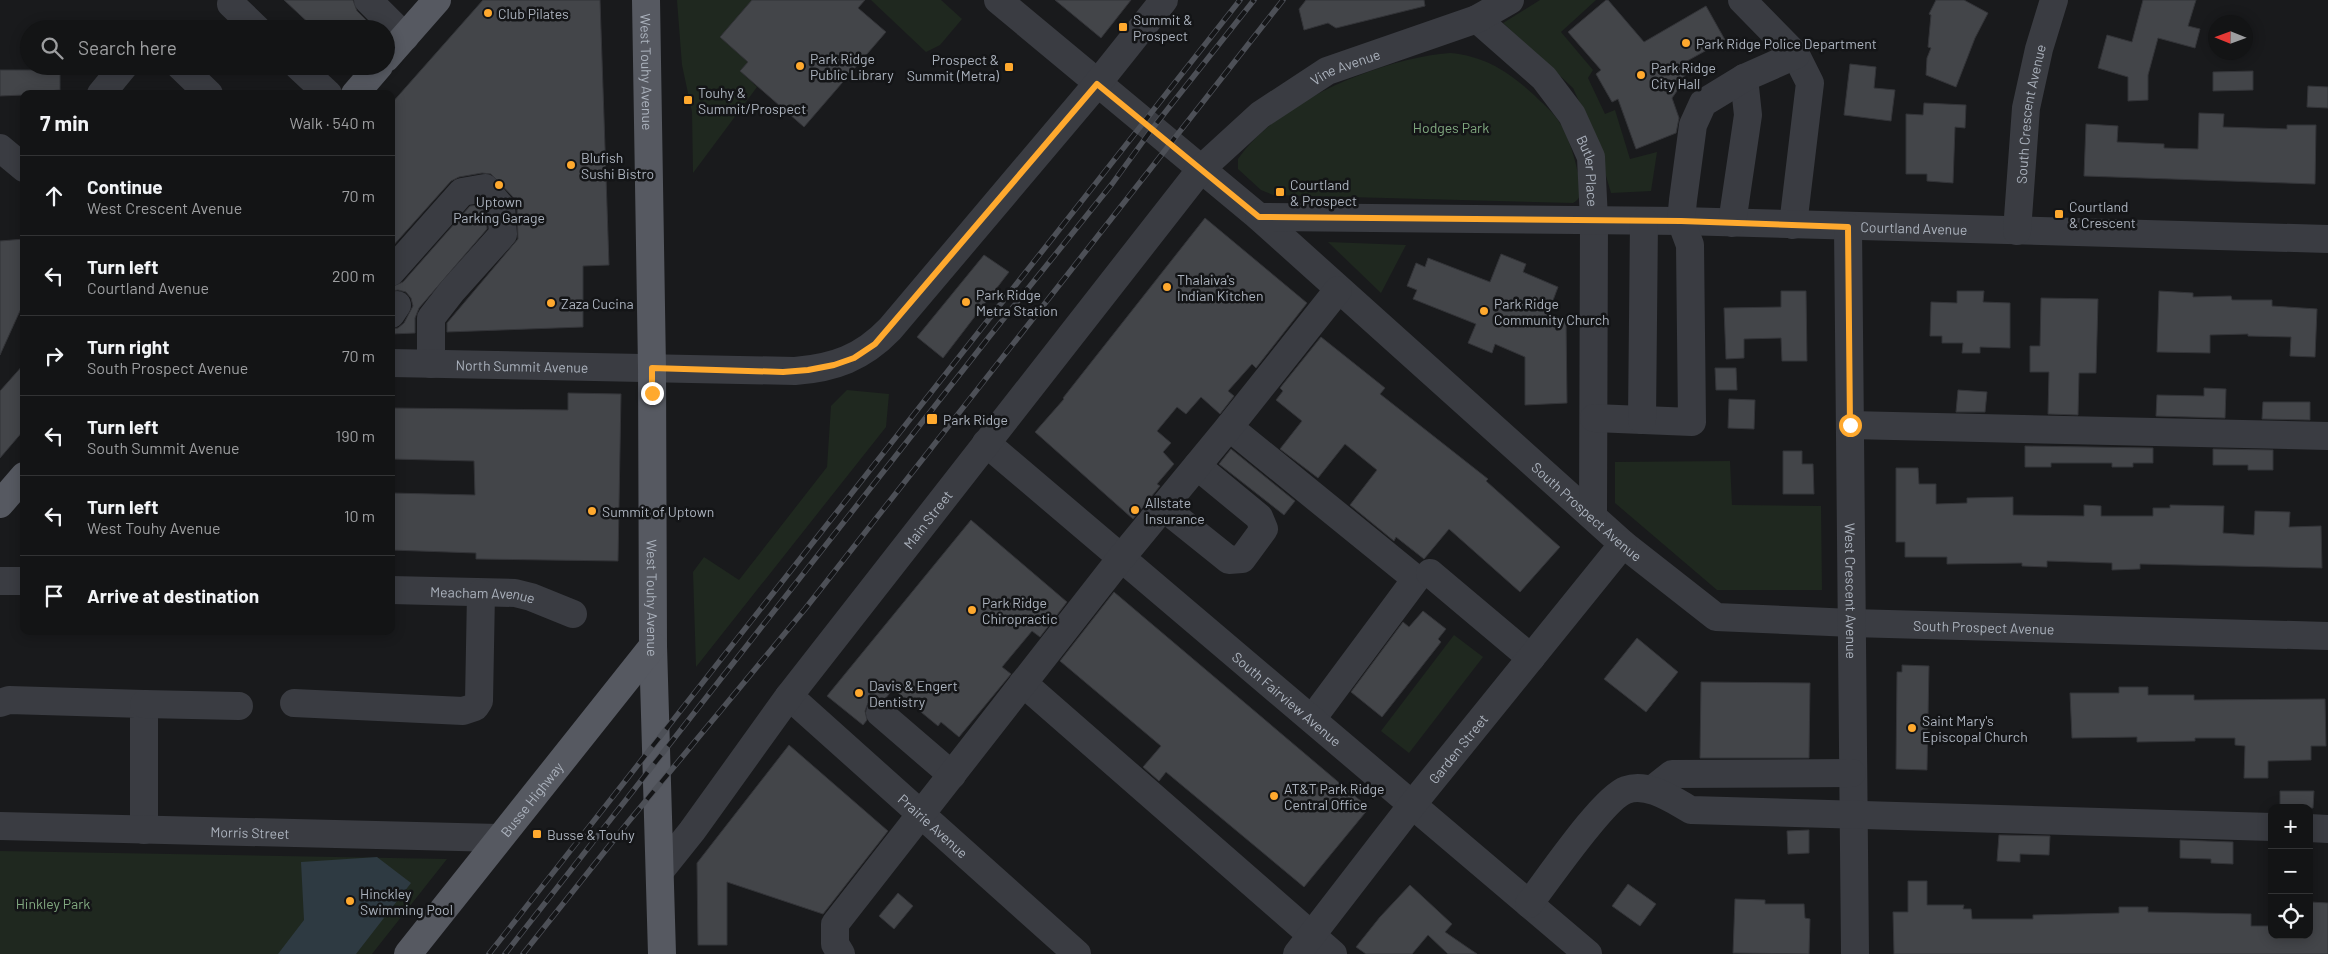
<!DOCTYPE html>
<meta charset="utf-8">
<style>
body{margin:0;font-family:Barlow,sans-serif;background:#1c1d1e;color:#f1f3f6}
.controls{position:absolute;right:15px;bottom:15px;display:grid;overflow:hidden;border-radius:10px;box-shadow:0 2px 12px #0003}
.controls button{width:45px;height:45px;display:grid;place-items:center;padding:0;border:0;border-bottom:1px solid #323334;background:#131415;color:#f1f3f6;font:25px sans-serif}
.compass{position:absolute;left:2208px;top:15px;width:45px;height:45px;border-radius:50%;background:#131415;box-shadow:0 2px 12px #0003;rotate:271deg}
.stop{position:absolute;width:15px;height:15px;margin:-11px;border:4px solid #ffa92e;border-radius:50%;background:#fff}
.stop.end{background:#ffa92e;border-color:#fff;box-shadow:0 1px 5px #0008}
.list{margin:0;padding:0;list-style:none}
h2{display:flex;justify-content:space-between;align-items:center;height:65px;margin:0;padding:0 20px;font-size:21px}
h2 small{font-size:16px;font-weight:400;color:#9d9ea0}
.list li{display:grid;grid-template-columns:32px 1fr auto;gap:15px;align-items:center;box-sizing:border-box;height:80px;padding:0 20px;border-top:1px solid #323334}
.list b{display:block;font-size:19px;white-space:nowrap}
.list p{margin:0;font-size:16px;white-space:nowrap;color:#9d9ea0}
.list em{font-size:16px;font-style:normal;color:#9d9ea0}
.icon{flex:none;width:28px;height:28px;fill:none;stroke:currentColor;stroke-width:2;stroke-linecap:round;stroke-linejoin:round}
.map{position:relative;flex:none;width:2328px;height:954px;overflow:hidden}
.search{position:absolute;background:#131415;box-shadow:0 2px 12px #0003;left:20px;top:20px;width:375px;height:55px;display:flex;align-items:center;gap:12px;box-sizing:border-box;padding:0 18px;border-radius:28px;color:#9d9ea0;font-size:19px}
.panel{position:absolute;background:#131415;box-shadow:0 2px 12px #0003;left:20px;top:90px;width:375px;height:545px;border-radius:10px}
.map>svg:first-child{display:block}
</style>
<div class="map">
<svg width="2328" height="954" viewBox="0 0 2328 954">
<rect width="100%" height="100%" fill="#191a1c"/>
<g fill="#1f281f">
<polygon points="677,0 752,0 720,37 748,62 740,71 757,87 693,173 692,112 682,65"/>
<polygon points="871,0 941,0 962,19 940,45 926,52"/>
<polygon points="1540,0 1596,0 1561,32 1593,70 1588,78 1605,114 1615,110 1630,159 1657,152 1651,191 1611,193 1593,132 1573,88 1503,23"/>
<path d="M1450 53C1485 56 1509 72 1534 95 1542 103 1551 110 1558 120 1568 135 1574 155 1578 173 1581 184 1585 197 1573 203L1273 195 1261 190 1238 169V159C1277 101 1383 58 1450 53Z"/>
<polygon points="1328,242 1406,245 1381,293"/>
<polygon points="847,390 889,394 886,427 696,667 693,572 704,557 739,580 827,467 831,406"/>
<polygon points="1730,461 1732,505 1821,506 1822,590 1717,590 1615,503 1615,462"/>
<polygon points="1454,635 1483,657 1409,753 1381,731"/>
<polygon points="0,851 447,859 372,954 0,954"/>
</g>
<polygon fill="#2e3a42" points="377,857 411,883 356,954 278,954 304,920 301,862"/>
<g fill="#434549" stroke="#333438">
<polygon points="284,0 353,0 357,11 373,27 315,29"/>
<polygon points="483,0 600,0 609,265 583,266 583,327 447,332 447,323 518,239 517,206 513,197 491,174 482,173 459,177 451,181 391,248 391,104"/>
<polygon points="752,0 865,0 858,8 886,32 804,127 740,71 748,62 720,37"/>
<polygon points="1055,0 1131,0 1101,38"/>
<polygon points="1306,0 1424,0 1425,6 1336,28 1328,23 1304,30 1299,9"/>
<polygon points="1606,0 1608,0 1644,42 1706,6 1725,40 1687,61 1684,81 1672,98 1679,118 1676,133 1636,149 1618,99 1612,102 1596,74 1601,70 1568,32"/>
<polygon points="1936,0 1964,0 1988,13 1975,38 1956,87 1926,75 1927,58 1931,48 1928,47 1931,15 1929,14"/>
<polygon points="2143,0 2196,0 2188,26 2200,29 2195,48 2158,38 2148,75 2148,100 2128,101 2128,77 2098,68 2107,35 2132,42"/>
<polygon points="1850,64 1876,67 1874,88 1895,90 1891,121 1844,115"/>
<polygon points="0,70 60,70 60,90 48,91 48,94 0,96"/>
<polygon points="2253,71 2253,90 2213,91 2213,72"/>
<polygon points="2308,86 2328,87 2328,108 2307,107"/>
<polygon points="1924,103 1966,105 1965,128 1955,127 1953,183 1927,181 1927,174 1906,174 1906,114 1923,115"/>
<polygon points="2199,113 2224,114 2223,127 2287,129 2287,125 2316,125 2315,184 2084,176 2086,124 2118,126 2117,142 2164,144 2164,148 2198,149"/>
<polygon points="479,205 486,213 487,229 419,308 415,318 415,333 391,334 391,329 398,328 404,323 413,306 411,298 406,292 398,290 391,291 391,287 403,282 470,206"/>
<polygon points="1205,218 1307,303 1256,368 1252,364 1228,391 1234,396 1220,414 1201,397 1186,414 1177,407 1157,431 1171,443 1163,452 1174,464 1157,484 1160,486 1133,519 1035,432 1064,399 1063,398"/>
<polygon points="24,239 24,302 0,355 0,241"/>
<polygon points="1501,254 1526,264 1523,272 1558,287 1546,319 1566,319 1567,403 1525,405 1525,357 1495,344 1492,353 1468,343 1476,324 1413,299 1417,290 1407,286 1416,263 1425,267 1428,258 1490,282"/>
<polygon points="984,255 1009,272 943,358 917,337"/>
<polygon points="1781,291 1806,291 1807,361 1782,361 1781,338 1744,339 1744,358 1726,359 1724,308 1781,307"/>
<polygon points="1957,291 1984,291 1983,302 2010,303 2010,348 1980,347 1980,353 1962,353 1963,343 1942,343 1942,336 1930,336 1931,302 1957,303"/>
<polygon points="2159,291 2193,293 2193,297 2231,296 2232,300 2272,300 2272,306 2317,309 2315,357 2290,356 2291,337 2248,336 2248,334 2210,335 2210,353 2157,352"/>
<polygon points="2041,298 2098,299 2096,373 2079,373 2078,415 2048,414 2049,372 2030,372 2030,346 2040,346"/>
<polygon points="1321,337 1385,388 1380,394 1488,479 1486,481 1560,547 1520,592 1449,529 1424,559 1396,537 1394,541 1350,505 1377,470 1345,444 1318,478 1280,449 1302,421 1276,400 1283,391 1280,388"/>
<polygon points="24,364 24,430 0,458 0,391"/>
<polygon points="1715,368 1736,368 1737,390 1716,390"/>
<polygon points="2204,388 2226,389 2225,418 2156,416 2157,395 2204,396"/>
<polygon points="1958,390 1987,392 1985,412 1956,412"/>
<polygon points="568,393 621,394 618,561 476,559 476,553 391,550 391,493 475,495 474,461 391,459 391,408 568,410"/>
<polygon points="1729,399 1755,400 1754,429 1728,428"/>
<polygon points="2263,402 2310,402 2310,420 2262,419"/>
<polygon points="2025,446 2153,448 2153,463 2133,463 2133,467 2112,467 2112,463 2051,463 2051,467 2025,467"/>
<polygon points="1231,449 1295,501 1284,515 1219,464"/>
<polygon points="2213,449 2273,450 2273,470 2248,470 2248,465 2213,465"/>
<polygon points="1783,451 1802,451 1802,464 1813,464 1814,494 1783,494"/>
<polygon points="1896,468 1918,468 1919,484 1936,484 1936,504 1967,503 1967,498 2013,497 2013,515 2084,516 2084,505 2101,506 2101,516 2153,516 2153,508 2170,508 2170,505 2224,506 2223,533 2254,535 2255,511 2290,512 2289,527 2321,526 2322,568 2140,564 2140,569 2112,570 2112,563 2047,561 2047,567 2022,566 2022,563 1947,564 1947,557 1905,557 1905,542 1896,542"/>
<polygon points="971,520 1067,602 1040,637 1032,631 1002,667 1011,674 959,737 941,722 938,726 893,689 885,699 875,698 868,703 865,711 867,720 863,725 827,696"/>
<polygon points="1114,592 1369,808 1304,887 1166,772 1159,781 1143,767 1161,746 1060,661"/>
<polygon points="1423,611 1446,629 1438,639 1441,642 1382,717 1351,692 1403,622 1409,627"/>
<polygon points="1637,638 1678,672 1646,712 1604,679"/>
<polygon points="1902,665 1929,666 1927,770 1896,769 1897,672 1902,672"/>
<polygon points="1701,682 1810,683 1809,758 1700,758"/>
<polygon points="2119,687 2148,687 2148,695 2194,695 2194,700 2325,699 2326,746 2311,746 2311,760 2268,761 2268,778 2244,778 2245,746 2235,745 2235,738 2195,738 2195,741 2137,742 2137,737 2072,738 2070,693 2119,693"/>
<polygon points="789,745 888,831 823,914 727,882 727,945 698,945 697,863"/>
<polygon points="2280,791 2314,791 2313,808 2280,808"/>
<polygon points="1809,830 1809,853 1788,854 1787,831"/>
<polygon points="1999,835 2050,836 2049,855 2020,854 2020,862 1997,861"/>
<polygon points="2180,840 2233,842 2233,864 2211,863 2211,859 2180,858"/>
<polygon points="1908,881 1927,881 1927,905 1964,905 1963,909 1971,909 1972,919 2033,919 2033,915 2119,913 2119,907 2148,907 2148,912 2251,914 2251,926 2272,926 2272,935 2309,935 2310,902 2328,903 2328,954 1894,954 1893,912 1908,912"/>
<polygon points="1628,884 1656,904 1640,926 1612,906"/>
<polygon points="1410,885 1452,924 1445,932 1477,954 1448,954 1428,935 1412,954 1366,954 1356,947 1380,917"/>
<polygon points="898,893 913,906 894,929 879,916"/>
<polygon points="1735,899 1765,900 1765,904 1804,904 1805,918 1810,919 1809,954 1733,953"/>
</g>
<g fill="none" stroke-linecap="round" stroke-linejoin="round">
<g stroke="#3a3c42" stroke-width="28">
<polyline points="368,0 405,37"/>
<path id="s1" d="M998 0 1259 217 1623 544 1716 617 1852 623 2328 636"/>
<polyline points="1742,0 1796,55 1810,83 1793,225"/>
<polyline points="231,4 257,29"/>
<path id="s2" d="M1477 19 1544 78 1572 115 1591 157 1594 220 1593 515"/>
<polyline points="180,66 209,94"/>
<polyline points="298,66 328,94"/>
<polyline points="101,94 124,66"/>
<polyline points="0,148 24,168"/>
<path id="s3" d="M1259 217 1681 221 2328 239"/>
<polyline points="1732,223 1748,115 1744,78"/>
<path id="s4" d="M1848 227 1855 954"/>
<path id="s5" d="M2017 231 2026 108 2039 49 2054 0"/>
<polyline points="391,272 462,192 485,188 501,207 503,234 452,291 431,318 431,364"/>
<polyline points="391,314 397,305"/>
<path id="s6" d="M391 363 795 371C834 368 862 358 890 329L1097 84 1164 0"/>
<polyline points="1594,418 1692,422 1690,245 1681,221 1683,200 1693,125 1703,103 1744,78 1796,55"/>
<polyline points="1642,420 1644,221"/>
<polyline points="1850,425 2328,436"/>
<polyline points="1229,427 1416,579 1312,719"/>
<path id="s7" d="M986 443 1588 954"/>
<polyline points="1163,507 1229,560 1242,559 1264,529 1259,517 1197,466"/>
<polyline points="1430,573 1531,658"/>
<polyline points="0,581 24,581"/>
<path id="s8" d="M391 590 515 593 531 597 573 614"/>
<polyline points="1023,683 1333,954"/>
<path id="s9" d="M789 696 1077 954"/>
<polyline points="0,703 9,700 144,704 144,830"/>
<polyline points="294,703 463,711 475,707 479,701 481,593"/>
<polyline points="144,704 239,706"/>
<polyline points="880,713 952,775"/>
<polyline points="1653,789 1672,774 1852,773"/>
<path id="s10" d="M0 826 499 838"/>
<polyline points="2309,828 2328,829"/>
<path id="s11" d="M660 871 692 831 789 696 1201 169 1260 115 1327 71 1477 19 1510 0"/>
<path d="M1529 904C1547 881 1603 798 1626 790 1648 782 1673 800 1691 810L2272 827"/>
<polyline points="841,954 835,944 835,924 1121,558 1229,427 1338,290"/>
<path id="s12" d="M1297 954 1412 805 1623 544"/>
</g>
<g stroke="#565961" stroke-width="28">
<path id="s13" d="M646 0 652 368 653 646 662 954"/>
<polyline points="386,58 437,0"/>
<polyline points="355,94 379,66"/>
<polyline points="0,504 24,476"/>
<path id="s14" d="M408 954 653 646"/>
</g>
<g stroke="#4d5057" stroke-width="5.5">
<g id="rail">
<polyline points="489,954 1240,0"/>
<polyline points="505,954 989,337 1112,184 1152,129 1254,0"/>
<polyline points="523,954 629,821 805,609 1283,0"/>
</g>
</g>
<use href="#rail" stroke="#141517" stroke-width="4" stroke-dasharray="11" stroke-linecap="butt"/>
</g>
<g fill="none" stroke-linecap="round" stroke-linejoin="round">
<polyline stroke="#ffa92e" stroke-width="6" points="652,393 652,368 783,372 808,370 834,365 854,358 875,344 1097,84 1259,217 1681,221 1848,227 1850,425"/>
</g>
<g fill="#ffa92e" stroke="#141517" stroke-width="2">
<circle cx="488" cy="13" r="5"/>
<rect x="1118" y="22" width="10" height="10" rx="2.5"/>
<circle cx="1686" cy="43" r="5"/>
<circle cx="800" cy="66" r="5"/>
<rect x="1004" y="62" width="10" height="10" rx="2.5"/>
<circle cx="1641" cy="75" r="5"/>
<rect x="683" y="95" width="10" height="10" rx="2.5"/>
<circle cx="571" cy="165" r="5"/>
<circle cx="499" cy="185" r="5"/>
<rect x="1275" y="187" width="10" height="10" rx="2.5"/>
<rect x="2054" y="209" width="10" height="10" rx="2.5"/>
<circle cx="1167" cy="287" r="5"/>
<circle cx="966" cy="302" r="5"/>
<circle cx="551" cy="303" r="5"/>
<circle cx="1484" cy="311" r="5"/>
<rect x="926" y="413" width="12" height="12" rx="2.5"/>
<circle cx="1135" cy="510" r="5"/>
<circle cx="592" cy="511" r="5"/>
<circle cx="972" cy="610" r="5"/>
<circle cx="859" cy="693" r="5"/>
<circle cx="1912" cy="728" r="5"/>
<circle cx="1274" cy="796" r="5"/>
<rect x="532" y="829" width="10" height="10" rx="2.5"/>
<circle cx="350" cy="901" r="5"/>
</g>
<g text-anchor="middle" dominant-baseline="central" stroke-width="5" stroke-linejoin="round" paint-order="stroke">
<g font-size="14" fill="#abb2bd" stroke="#141517" text-anchor="start">
<text x="498" y="13">Club Pilates</text>
<text x="1133" y="19">Summit &amp;<tspan x="1133" dy="16">Prospect</tspan></text>
<text x="1696" y="43">Park Ridge Police Department</text>
<text x="810" y="58">Park Ridge<tspan x="810" dy="16">Public Library</tspan></text>
<text x="999" y="59" text-anchor="end">Prospect &amp;<tspan x="999" dy="16">Summit (Metra)</tspan></text>
<text x="1651" y="67">Park Ridge<tspan x="1651" dy="16">City Hall</tspan></text>
<text x="698" y="92">Touhy &amp;<tspan x="698" dy="16">Summit/Prospect</tspan></text>
<text x="581" y="157">Blufish<tspan x="581" dy="16">Sushi Bistro</tspan></text>
<text x="1290" y="184">Courtland<tspan x="1290" dy="16">&amp; Prospect</tspan></text>
<text x="499" y="201" text-anchor="middle">Uptown<tspan x="499" dy="16">Parking Garage</tspan></text>
<text x="2069" y="206">Courtland<tspan x="2069" dy="16">&amp; Crescent</tspan></text>
<text x="1177" y="279">Thalaiva's<tspan x="1177" dy="16">Indian Kitchen</tspan></text>
<text x="976" y="294">Park Ridge<tspan x="976" dy="16">Metra Station</tspan></text>
<text x="561" y="303">Zaza Cucina</text>
<text x="1494" y="303">Park Ridge<tspan x="1494" dy="16">Community Church</tspan></text>
<text x="943" y="419">Park Ridge</text>
<text x="1145" y="502">Allstate<tspan x="1145" dy="16">Insurance</tspan></text>
<text x="602" y="511">Summit of Uptown</text>
<text x="982" y="602">Park Ridge<tspan x="982" dy="16">Chiropractic</tspan></text>
<text x="869" y="685">Davis &amp; Engert<tspan x="869" dy="16">Dentistry</tspan></text>
<text x="1922" y="720">Saint Mary's<tspan x="1922" dy="16">Episcopal Church</tspan></text>
<text x="1284" y="788">AT&amp;T Park Ridge<tspan x="1284" dy="16">Central Office</tspan></text>
<text x="547" y="834">Busse &amp; Touhy</text>
<text x="360" y="893">Hinckley<tspan x="360" dy="16">Swimming Pool</tspan></text>
</g>
<g font-size="14" fill="#abb2bd" stroke="#141517">
<text stroke="none"><textPath href="#s11" startOffset="1065">Vine Avenue</textPath></text>
<text stroke="none"><textPath href="#s13" startOffset="72">West Touhy Avenue</textPath></text>
<text stroke="none"><textPath href="#s5" startOffset="118">South Crescent Avenue</textPath></text>
<text stroke="none"><textPath href="#s2" startOffset="195">Butler Place</textPath></text>
<text stroke="none"><textPath href="#s3" startOffset="655">Courtland Avenue</textPath></text>
<text stroke="none"><textPath href="#s6" startOffset="131">North Summit Avenue</textPath></text>
<text stroke="none"><textPath href="#s1" startOffset="780">South Prospect Avenue</textPath></text>
<text stroke="none"><textPath href="#s11" startOffset="442">Main Street</textPath></text>
<text stroke="none"><textPath href="#s4" startOffset="364">West Crescent Avenue</textPath></text>
<text stroke="none"><textPath href="#s8" startOffset="92">Meacham Avenue</textPath></text>
<text stroke="none"><textPath href="#s13" startOffset="598">West Touhy Avenue</textPath></text>
<text stroke="none"><textPath href="#s1" startOffset="1215">South Prospect Avenue</textPath></text>
<text stroke="none"><textPath href="#s7" startOffset="395">South Fairview Avenue</textPath></text>
<text stroke="none"><textPath href="#s12" startOffset="261">Garden Street</textPath></text>
<text stroke="none"><textPath href="#s14" startOffset="198">Busse Highway</textPath></text>
<text stroke="none"><textPath href="#s9" startOffset="194">Prairie Avenue</textPath></text>
<text stroke="none"><textPath href="#s10" startOffset="250">Morris Street</textPath></text>
</g>
<g font-size="14" fill="#81a980" stroke="#141517">
<text x="1451" y="127">Hodges Park</text>
<text x="53" y="903">Hinkley Park</text>
</g>
</g>
</svg>
<div class="controls">
<button>+</button>
<button>−</button>
<button><svg class="icon" aria-label="locate" viewBox="0 0 24 24"><circle cx="12" cy="12" r="6"/><path d="M12 2v4M12 18v4M2 12h4M18 12h4"/></svg></button>
</div>
<svg class="compass" viewBox="-18 -18 36 36"><path d="M0-13l5 13h-10z" fill="#e53935"/><path d="M0 13l5-13h-10z" fill="#9d9ea0"/></svg>
<div class="stop" style="left:1850px;top:425px"></div>
<div class="stop end" style="left:652px;top:393px"></div>
<div class="search"><svg class="icon" aria-label="search" viewBox="0 0 24 24"><circle cx="10" cy="10" r="6"/><path d="M15 15l6 6"/></svg>Search here</div>
<section class="panel">
<h2>7 min<small>Walk · 540 m</small></h2>
<ul class="list">
<li><svg class="icon" aria-label="ahead" viewBox="0 0 24 24"><path d="M12 20V5M6 11l6-6 6 6"/></svg><div><b>Continue</b><p>West Crescent Avenue</p></div><em>70 m</em></li>
<li><svg class="icon" aria-label="left" viewBox="0 0 24 24"><path d="M17 20v-9H6M10 6l-5 5 5 5"/></svg><div><b>Turn left</b><p>Courtland Avenue</p></div><em>200 m</em></li>
<li><svg class="icon" aria-label="right" viewBox="0 0 24 24"><path d="M7 20v-9h11M14 6l5 5-5 5"/></svg><div><b>Turn right</b><p>South Prospect Avenue</p></div><em>70 m</em></li>
<li><svg class="icon" aria-label="left" viewBox="0 0 24 24"><path d="M17 20v-9H6M10 6l-5 5 5 5"/></svg><div><b>Turn left</b><p>South Summit Avenue</p></div><em>190 m</em></li>
<li><svg class="icon" aria-label="left" viewBox="0 0 24 24"><path d="M17 20v-9H6M10 6l-5 5 5 5"/></svg><div><b>Turn left</b><p>West Touhy Avenue</p></div><em>10 m</em></li>
<li><svg class="icon" aria-label="arrive" viewBox="0 0 24 24"><path d="M6 21V4h12l-3 4 3 4H6"/></svg><div><b>Arrive at destination</b></div></li>
</ul>
</section>
</div>
